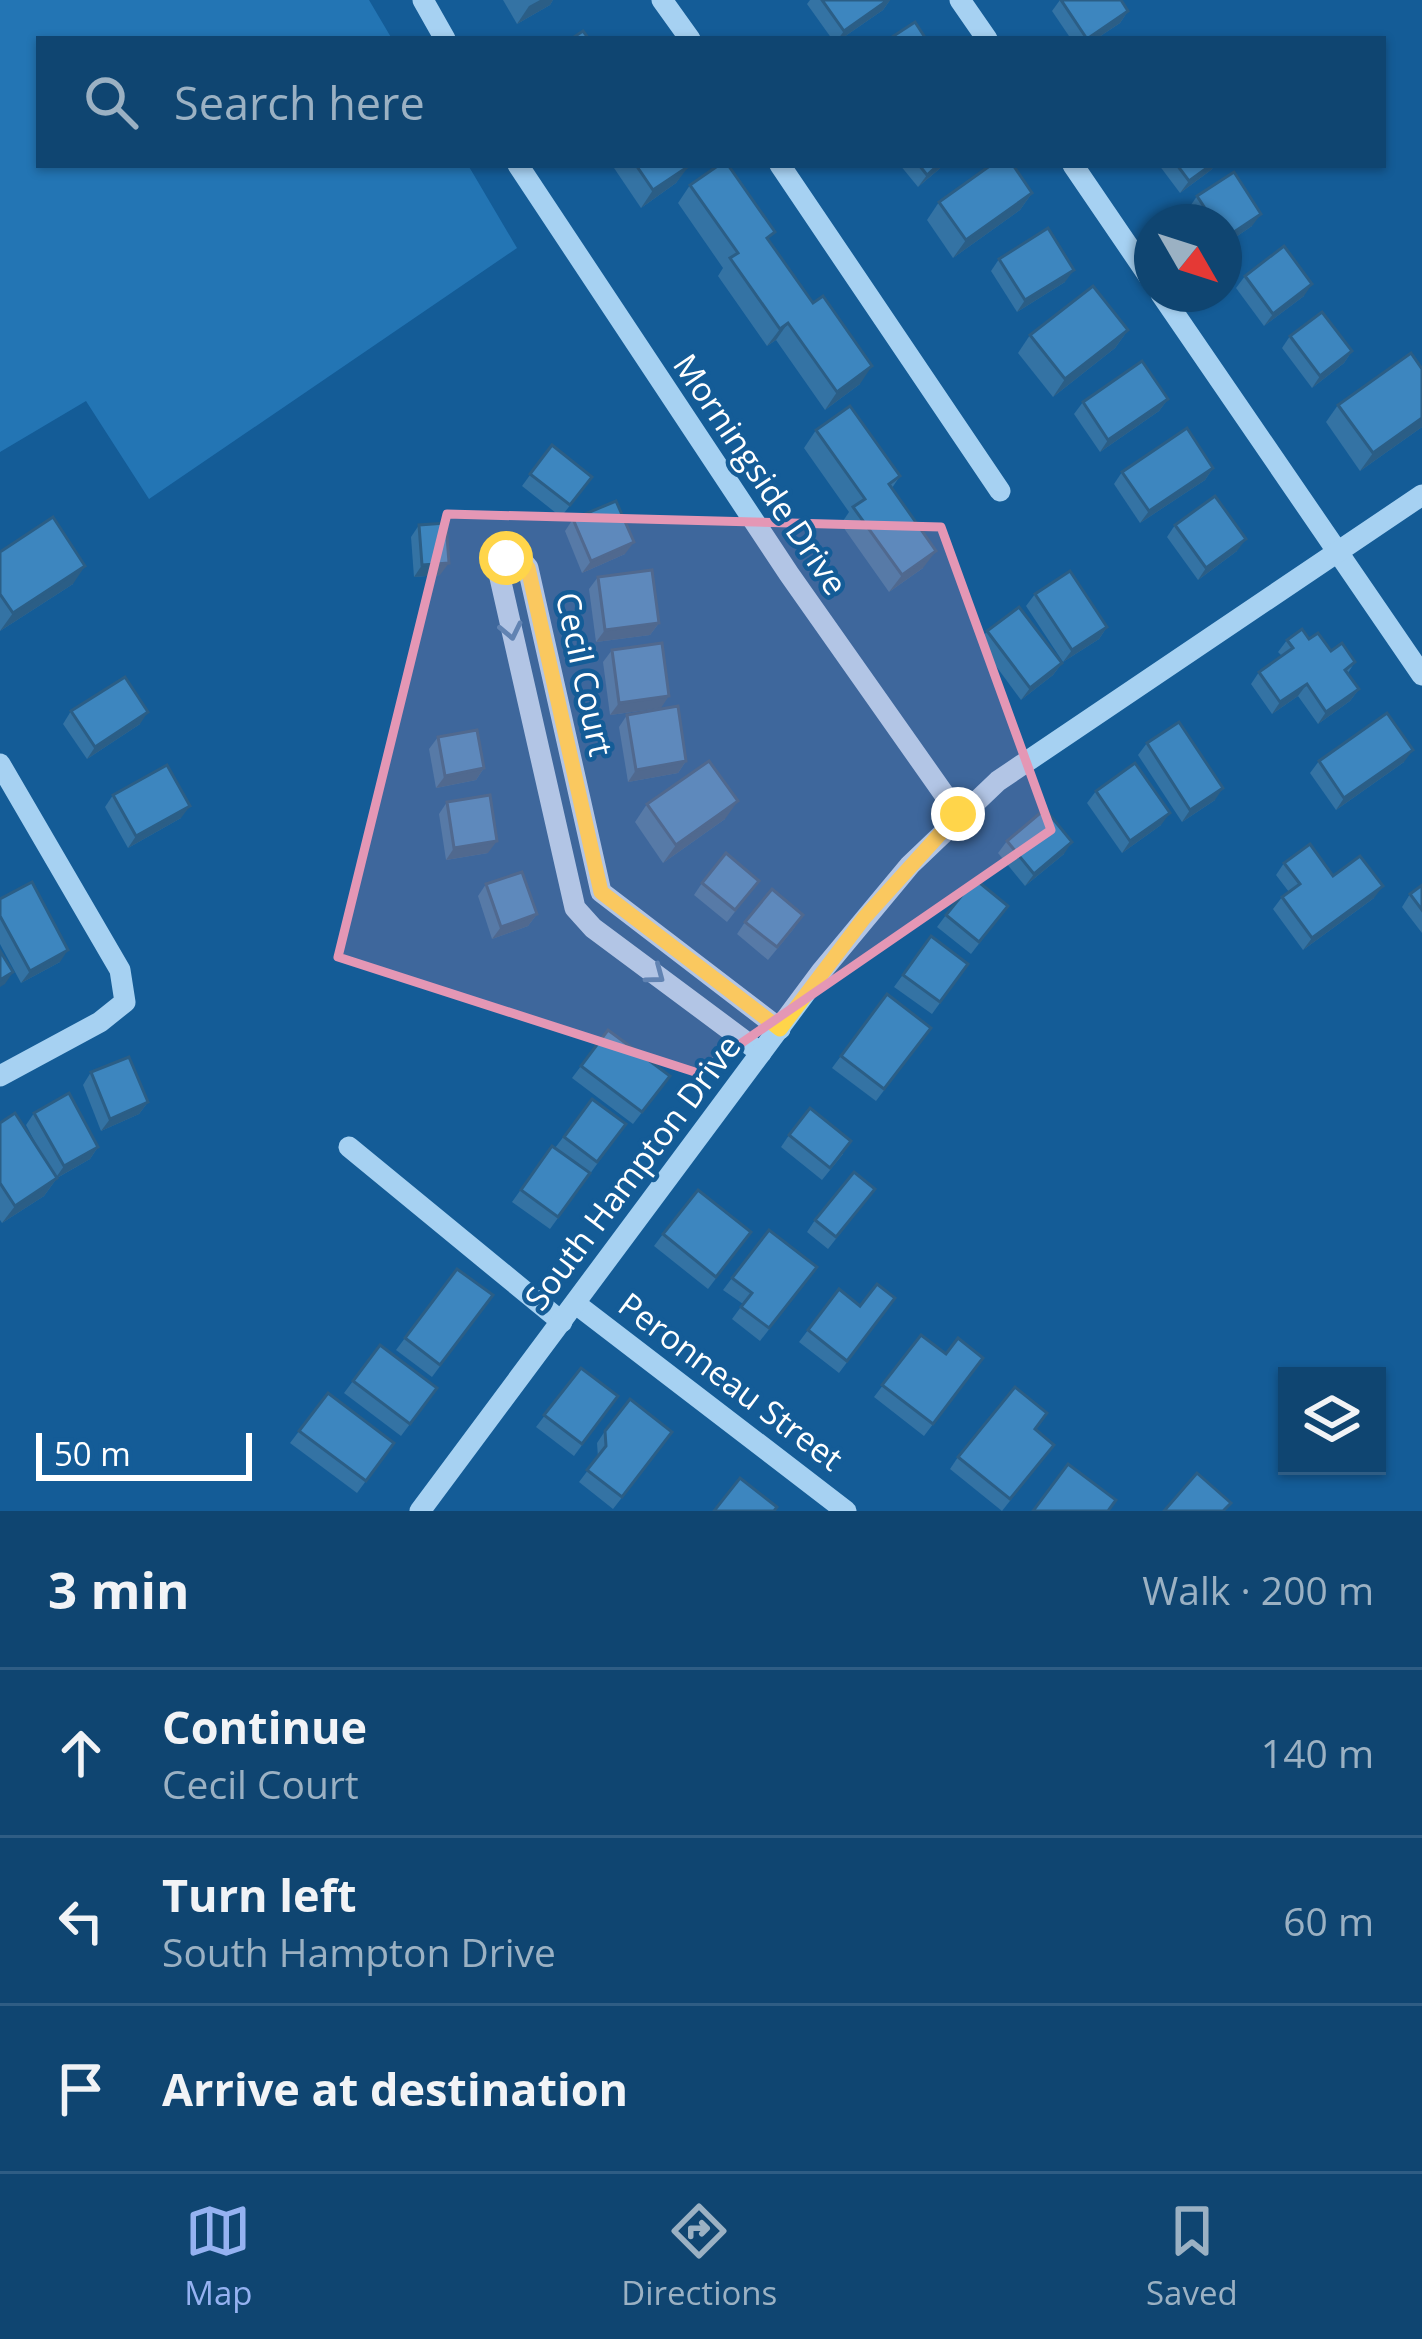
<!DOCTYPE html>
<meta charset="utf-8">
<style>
body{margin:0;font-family:"Open Sans",sans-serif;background:#184c76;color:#f1f3f6}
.controls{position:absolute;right:36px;bottom:36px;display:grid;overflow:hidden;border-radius:0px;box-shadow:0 3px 9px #0004}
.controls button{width:108px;height:108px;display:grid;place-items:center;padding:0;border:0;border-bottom:3px solid #2f5d84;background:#0f4571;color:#f1f3f6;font:60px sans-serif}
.compass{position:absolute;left:1134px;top:204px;width:108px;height:108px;border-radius:50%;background:#0f4571;box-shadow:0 3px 9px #0004;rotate:129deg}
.scale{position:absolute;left:36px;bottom:30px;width:216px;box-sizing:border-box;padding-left:12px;border:6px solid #fff;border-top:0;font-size:33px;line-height:42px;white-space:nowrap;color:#fff;-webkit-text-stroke:9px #145c97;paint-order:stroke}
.stop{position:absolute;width:36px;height:36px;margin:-27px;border:9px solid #ffd54a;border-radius:50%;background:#fff}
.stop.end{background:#ffd54a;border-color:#fff;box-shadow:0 3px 12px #0008}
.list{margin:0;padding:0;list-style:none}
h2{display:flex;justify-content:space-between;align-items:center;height:156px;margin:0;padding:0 48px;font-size:51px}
h2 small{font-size:39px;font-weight:400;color:#9bb1c3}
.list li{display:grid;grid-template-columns:78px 1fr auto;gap:36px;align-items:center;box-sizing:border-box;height:168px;padding:0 48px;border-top:3px solid #2f5d84}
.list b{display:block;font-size:45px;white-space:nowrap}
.list p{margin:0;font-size:39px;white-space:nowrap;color:#9bb1c3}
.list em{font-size:39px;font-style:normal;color:#9bb1c3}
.icon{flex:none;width:66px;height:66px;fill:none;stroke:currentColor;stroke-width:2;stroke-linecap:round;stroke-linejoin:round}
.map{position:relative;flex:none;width:1422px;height:1511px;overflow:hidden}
.search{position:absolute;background:#0f4571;box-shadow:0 3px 9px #0004;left:36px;right:36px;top:36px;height:132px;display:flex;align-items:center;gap:30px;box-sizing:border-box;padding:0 42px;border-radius:0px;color:#9bb1c3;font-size:45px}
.sheet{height:660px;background:#0f4571}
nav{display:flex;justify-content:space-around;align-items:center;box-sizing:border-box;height:168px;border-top:3px solid #2f5d84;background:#0f4571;font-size:33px;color:#9bb1c3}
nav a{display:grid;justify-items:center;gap:6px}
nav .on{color:#95b2f1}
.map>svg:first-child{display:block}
</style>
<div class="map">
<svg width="1422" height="1511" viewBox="0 0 1422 1511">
<rect width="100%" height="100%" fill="#145c97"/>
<polygon fill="#2375b4" points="0,0 369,0 392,39 39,39 39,165 468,165 517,248 149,499 86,401 0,452"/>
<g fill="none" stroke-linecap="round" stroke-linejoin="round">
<g stroke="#a6d1f2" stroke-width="21">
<polyline points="423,0 445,39"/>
<polyline points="662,0 690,39"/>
<polyline points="960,0 987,39"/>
<polyline points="518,165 789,574 958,814"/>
<polyline points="780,165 1000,491"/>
<polyline points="1073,165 1152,281"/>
<polyline points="1161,294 1422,675"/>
<polyline points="0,764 120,970 125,1002 100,1022 0,1076"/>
<polyline points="761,1053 593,928 575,908 498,569 505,558 519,557 528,568 601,892 780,1029"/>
<polyline points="349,1147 562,1322"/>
<polyline points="576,1304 846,1511"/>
<polyline points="420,1511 821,972 910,865 998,781 1422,495"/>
</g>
</g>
<g fill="#3473a4">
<polygon points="503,0 553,0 550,5 517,24"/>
<polygon points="810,0 890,0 883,10 841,39 832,39 807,4"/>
<polygon points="1060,0 1121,0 1128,11 1120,23 1096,39 1071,39 1052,11"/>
<polygon points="612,165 688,165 676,183 641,208"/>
<polygon points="900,165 944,165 918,187"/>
<polygon points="1159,165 1215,165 1211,170 1180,193"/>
<polygon points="690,185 769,240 860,384 825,410 776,340 767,346 718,276 723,268 678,203"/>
<polygon points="1032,193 1020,210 953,258 927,220 939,202"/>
<polygon points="1197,196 1252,226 1224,245 1224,222 1198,222 1189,208"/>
<polygon points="999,259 1065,282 1017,312 991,271"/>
<polygon points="1245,276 1304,296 1264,326 1236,288"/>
<polygon points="1128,330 1115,348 1053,397 1018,353 1030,335"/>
<polygon points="1290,336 1352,351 1344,363 1312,388 1282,348"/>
<polygon points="1422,369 1422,427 1360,471 1326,422 1338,405"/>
<polygon points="1168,399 1159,411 1100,452 1074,414 1083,402"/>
<polygon points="816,430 900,476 892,488 923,568 889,592 841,524 849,512 804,448"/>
<polygon points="552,445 592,477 561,517 522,486"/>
<polygon points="1213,468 1205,480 1140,523 1114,484 1122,472"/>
<polygon points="573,519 625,554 582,573 565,531"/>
<polygon points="419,525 440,575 414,577 411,537"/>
<polygon points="1175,525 1237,551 1198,580 1167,537"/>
<polygon points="0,552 73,584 0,631"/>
<polygon points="598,577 659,623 650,635 596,642 589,589"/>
<polygon points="1035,594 1107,627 1099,639 1063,662 1026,606"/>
<polygon points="987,631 1062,663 1053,675 1021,700 979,643"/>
<polygon points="1309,639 1355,662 1348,673 1359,689 1350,701 1318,724 1298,696 1272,714 1251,684 1259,672 1282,656 1278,652 1287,640"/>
<polygon points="612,650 661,708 610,715 603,662"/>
<polygon points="71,711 140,724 87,759 63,724"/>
<polygon points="627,715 686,761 678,773 628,782 619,727"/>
<polygon points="438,737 484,768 476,780 436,788 429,749"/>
<polygon points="1147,743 1215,800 1182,822 1138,755"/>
<polygon points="1319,761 1404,762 1336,810 1310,773"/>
<polygon points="1096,791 1161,825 1122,853 1087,803"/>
<polygon points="113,795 181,818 128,848 105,807"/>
<polygon points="447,802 488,853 446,860 439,814"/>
<polygon points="647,804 725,819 663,863 635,822"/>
<polygon points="1007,841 1064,854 1025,886 998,853"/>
<polygon points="1284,863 1374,898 1303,950 1273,909 1282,897 1289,892 1276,875"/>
<polygon points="759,881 727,922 694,895 702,883"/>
<polygon points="486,884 537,914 528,926 492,939 478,896"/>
<polygon points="1422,885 1422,933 1402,907 1410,894"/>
<polygon points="0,899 60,962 21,983 0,944"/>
<polygon points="1008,906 971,954 937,927 946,915"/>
<polygon points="745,922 795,927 768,960 737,934"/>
<polygon points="931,936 968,964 932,1014 894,987"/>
<polygon points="887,994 931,1028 876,1101 832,1068"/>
<polygon points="608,1030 670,1076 633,1124 572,1078"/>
<polygon points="91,1072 148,1102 139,1114 101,1131 83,1085"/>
<polygon points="592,1099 626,1124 550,1229 512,1202 552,1146 555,1148"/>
<polygon points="34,1113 98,1147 90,1159 57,1178 44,1196 2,1223 0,1220 0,1123 44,1159 26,1125"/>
<polygon points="789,1135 843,1154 822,1180 781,1147"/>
<polygon points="875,1189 828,1249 807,1232 815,1220"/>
<polygon points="751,1232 708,1289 654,1246 663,1234"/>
<polygon points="457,1269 493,1295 432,1377 396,1350"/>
<polygon points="732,1278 808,1279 760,1341 732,1319 743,1304 723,1290"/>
<polygon points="839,1289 860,1306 895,1298 839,1373 799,1342"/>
<polygon points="921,1335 946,1354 983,1358 924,1436 874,1397"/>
<polygon points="380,1345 437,1388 401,1436 344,1393"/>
<polygon points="581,1368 618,1396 574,1456 536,1427"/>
<polygon points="328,1393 394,1443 357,1493 290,1443"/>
<polygon points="1035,1430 1054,1445 1002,1511 950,1469 958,1457"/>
<polygon points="605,1431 664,1444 613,1509 579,1482 598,1457 597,1443"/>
</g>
<g fill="#2b5e86">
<polygon points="540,0 553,0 550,5 517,24 529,6"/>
<polygon points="888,0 890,0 883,10 841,39 838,39 844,31"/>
<polygon points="1128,11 1120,23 1096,39 1087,39"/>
<polygon points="938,165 944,165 918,187 927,175"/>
<polygon points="1211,165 1215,165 1211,170 1180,193 1189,181"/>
<polygon points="689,166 676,183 641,208 653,190"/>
<polygon points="1032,193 1020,210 953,258 966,240"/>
<polygon points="1261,214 1252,226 1224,245 1225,238"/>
<polygon points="1074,270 1065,282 1017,312 1025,300"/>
<polygon points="1312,284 1304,296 1264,326 1273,314"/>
<polygon points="788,323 776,340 767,346 780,329"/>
<polygon points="1128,330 1115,348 1053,397 1065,379"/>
<polygon points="1352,351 1344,363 1312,388 1320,376"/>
<polygon points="872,366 860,384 825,410 837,392"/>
<polygon points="1168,399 1159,411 1100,452 1108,440"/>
<polygon points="1422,418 1422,427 1360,471 1373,453"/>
<polygon points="1213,468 1205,480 1140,523 1149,511"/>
<polygon points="1246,539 1237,551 1198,580 1206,568"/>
<polygon points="634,542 625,554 582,573 591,561"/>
<polygon points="936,551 923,568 889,592 902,575"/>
<polygon points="449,563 440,575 414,577 422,565"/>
<polygon points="85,566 73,584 0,631 13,613"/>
<polygon points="659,623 650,635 596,642 605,630"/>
<polygon points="1107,627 1099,639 1063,662 1072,650"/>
<polygon points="1062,663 1053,675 1021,700 1030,688"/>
<polygon points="1307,684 1298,696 1272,714 1280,702"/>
<polygon points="1359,689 1350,701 1318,724 1326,712"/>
<polygon points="669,696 661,708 610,715 619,703"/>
<polygon points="148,712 140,724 87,759 95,747"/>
<polygon points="1413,750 1404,762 1336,810 1344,798"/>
<polygon points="686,761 678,773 628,782 636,770"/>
<polygon points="484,768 476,780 436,788 445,776"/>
<polygon points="1223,788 1215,800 1182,822 1190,810"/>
<polygon points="738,801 725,819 663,863 676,845"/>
<polygon points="190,806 181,818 128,848 136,836"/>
<polygon points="1170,813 1161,825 1122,853 1130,841"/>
<polygon points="497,841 488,853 446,860 454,848"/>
<polygon points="1072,842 1064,854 1025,886 1034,874"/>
<polygon points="1383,886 1374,898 1303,950 1312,938"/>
<polygon points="537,914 528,926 492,939 501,927"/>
<polygon points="68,950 60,962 21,983 30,971"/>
<polygon points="13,972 5,984 0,987 0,980"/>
<polygon points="148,1102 139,1114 101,1131 110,1119"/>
<polygon points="98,1147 90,1159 55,1179 64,1166"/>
<polygon points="57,1178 44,1196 2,1223 15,1206"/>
</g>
<g fill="#3d86bf" stroke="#2b5e86" stroke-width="3">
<polygon points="822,0 888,0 844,31"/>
<polygon points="1061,0 1121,0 1128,11 1087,39"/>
<polygon points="915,22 926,39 889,39"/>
<polygon points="583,31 589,39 571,39"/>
<polygon points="636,165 688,165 689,166 653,190"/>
<polygon points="719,165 728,165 775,232 767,238 813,303 823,296 872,366 837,392 788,323 780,329 730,258 738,253 690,185"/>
<polygon points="919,165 938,165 927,175"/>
<polygon points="991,165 1013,165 1032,193 966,240 939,202"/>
<polygon points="1177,165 1211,165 1189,181"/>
<polygon points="1234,172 1261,214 1225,238 1224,222 1214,222 1197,196"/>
<polygon points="1048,228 1074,270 1025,300 999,259"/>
<polygon points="1284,246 1312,284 1273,314 1245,276"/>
<polygon points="1093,286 1128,330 1065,379 1030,335"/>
<polygon points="1322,312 1352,351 1320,376 1290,336"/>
<polygon points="1411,353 1422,369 1422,418 1373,453 1338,405"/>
<polygon points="1142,361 1168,399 1108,440 1083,402"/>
<polygon points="850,406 900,476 889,484 936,551 902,575 853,507 865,499 816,430"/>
<polygon points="1187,428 1213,468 1149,511 1122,472"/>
<polygon points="552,445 592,477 570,505 530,474"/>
<polygon points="1215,496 1246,539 1206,568 1175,525"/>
<polygon points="616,501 634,542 591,561 573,519"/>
<polygon points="53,517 85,566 13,613 0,594 0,552"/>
<polygon points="446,523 449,563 422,565 419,525"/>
<polygon points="652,570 659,623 605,630 598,577"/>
<polygon points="1070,571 1107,627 1072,650 1035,594"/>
<polygon points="1019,607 1062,663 1030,688 987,631"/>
<polygon points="1302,629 1309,639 1318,633 1331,651 1342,643 1355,662 1345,670 1359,689 1326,712 1307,684 1280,702 1259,672 1293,648 1287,640"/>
<polygon points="662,643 669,696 619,703 612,650"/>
<polygon points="125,677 148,712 95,747 71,711"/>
<polygon points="678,706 686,761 636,770 627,715"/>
<polygon points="1387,713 1413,750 1344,798 1319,761"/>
<polygon points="1179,722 1223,788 1190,810 1147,743"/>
<polygon points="477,730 484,768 445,776 438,737"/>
<polygon points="709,761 738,801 676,845 647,804"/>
<polygon points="1135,763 1170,813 1130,841 1096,791"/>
<polygon points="167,765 190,806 136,836 113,795"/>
<polygon points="490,795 497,841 454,848 447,802"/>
<polygon points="1045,809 1072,842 1034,874 1007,841"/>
<polygon points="1310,844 1333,876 1360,856 1383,886 1312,938 1282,897 1300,884 1284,863"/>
<polygon points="726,853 759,881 735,910 702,883"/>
<polygon points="522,872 537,914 501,927 486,884"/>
<polygon points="975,879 1008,906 979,942 946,915"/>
<polygon points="32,882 68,950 30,971 0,916 0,899"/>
<polygon points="1422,885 1422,910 1410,894"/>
<polygon points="772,889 803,915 777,947 745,922"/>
<polygon points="931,936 968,964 940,1002 903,975"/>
<polygon points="0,951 13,972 0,980"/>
<polygon points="887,994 931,1028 884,1089 841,1056"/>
<polygon points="608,1030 670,1076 642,1112 581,1066"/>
<polygon points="129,1057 148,1102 110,1119 91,1072"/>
<polygon points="69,1093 98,1147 64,1166 34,1113"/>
<polygon points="592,1099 626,1124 597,1162 564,1137"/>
<polygon points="810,1108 851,1141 830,1168 789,1135"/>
<polygon points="15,1113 57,1178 15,1206 0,1183 0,1123"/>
<polygon points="552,1146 590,1173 558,1217 521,1190"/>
<polygon points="854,1172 875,1189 836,1237 815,1220"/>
<polygon points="698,1190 751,1232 716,1277 663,1234"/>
<polygon points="769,1230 817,1267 769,1328 741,1307 752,1293 732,1278"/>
<polygon points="457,1269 493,1295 440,1365 405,1338"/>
<polygon points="877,1284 895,1298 847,1361 808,1330 839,1289 860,1306"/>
<polygon points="921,1335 946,1354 958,1338 983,1358 933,1424 882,1385"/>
<polygon points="380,1345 437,1388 410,1424 353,1381"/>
<polygon points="581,1368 618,1396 582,1444 544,1415"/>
<polygon points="1015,1387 1047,1413 1035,1429 1054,1445 1010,1499 958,1457"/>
<polygon points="328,1393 394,1443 366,1481 299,1431"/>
<polygon points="630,1399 672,1432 622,1497 587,1470 606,1446 605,1431"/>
<polygon points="1068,1464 1116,1500 1108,1511 1033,1511"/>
<polygon points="1197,1473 1231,1503 1223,1511 1164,1511"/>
<polygon points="740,1478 777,1507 774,1511 714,1511"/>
</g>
<defs><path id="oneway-chevron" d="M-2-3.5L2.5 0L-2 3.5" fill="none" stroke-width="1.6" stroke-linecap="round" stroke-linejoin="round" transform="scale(3)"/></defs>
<g stroke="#407fb2">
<use href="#oneway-chevron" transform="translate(511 631) rotate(78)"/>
<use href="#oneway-chevron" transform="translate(656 975) rotate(37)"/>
</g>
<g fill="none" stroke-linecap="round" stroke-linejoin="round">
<polyline stroke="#ffd54a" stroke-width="15" points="506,558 519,557 528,568 601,892 780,1029 864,918 958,814"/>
</g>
<path fill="#e497b5" fill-opacity="0.2" stroke="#e497b5" stroke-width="9" stroke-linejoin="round" d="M447 514 941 527 1051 830 698 1073 338 957Z"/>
<g text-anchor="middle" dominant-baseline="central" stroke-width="9" stroke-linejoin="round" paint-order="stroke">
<g font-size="33" fill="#fff" stroke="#145c97">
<text transform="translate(761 474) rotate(56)">Morningside Drive</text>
<text transform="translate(585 674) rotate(78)">Cecil Court</text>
<text transform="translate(632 1172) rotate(-53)">South Hampton Drive</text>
<text transform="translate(731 1381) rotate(37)">Peronneau Street</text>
</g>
</g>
</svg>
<div class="controls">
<button><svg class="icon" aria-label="layers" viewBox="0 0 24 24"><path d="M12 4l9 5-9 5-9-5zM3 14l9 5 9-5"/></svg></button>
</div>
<svg class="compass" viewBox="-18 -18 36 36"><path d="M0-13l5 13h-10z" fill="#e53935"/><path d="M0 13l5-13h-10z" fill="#9bb1c3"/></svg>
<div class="scale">50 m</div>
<div class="stop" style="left:506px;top:558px"></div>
<div class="stop end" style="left:958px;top:814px"></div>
<div class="search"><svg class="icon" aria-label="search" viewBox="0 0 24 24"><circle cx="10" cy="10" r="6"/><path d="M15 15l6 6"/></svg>Search here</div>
</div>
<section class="sheet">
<h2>3 min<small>Walk · 200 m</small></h2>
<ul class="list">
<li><svg class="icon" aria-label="ahead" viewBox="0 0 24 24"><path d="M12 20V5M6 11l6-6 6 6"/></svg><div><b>Continue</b><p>Cecil Court</p></div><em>140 m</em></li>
<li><svg class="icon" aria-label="left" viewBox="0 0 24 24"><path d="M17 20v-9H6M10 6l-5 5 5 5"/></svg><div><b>Turn left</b><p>South Hampton Drive</p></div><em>60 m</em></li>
<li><svg class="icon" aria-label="arrive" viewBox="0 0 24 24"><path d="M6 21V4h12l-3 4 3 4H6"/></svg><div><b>Arrive at destination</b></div></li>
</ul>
</section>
<nav>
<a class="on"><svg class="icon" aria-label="map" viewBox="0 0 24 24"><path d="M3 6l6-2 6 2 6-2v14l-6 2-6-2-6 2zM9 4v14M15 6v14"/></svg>Map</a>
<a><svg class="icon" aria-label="directions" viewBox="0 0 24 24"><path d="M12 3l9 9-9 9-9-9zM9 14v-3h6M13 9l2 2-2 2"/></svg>Directions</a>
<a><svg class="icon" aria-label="saved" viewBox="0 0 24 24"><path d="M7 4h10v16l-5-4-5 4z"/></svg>Saved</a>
</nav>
